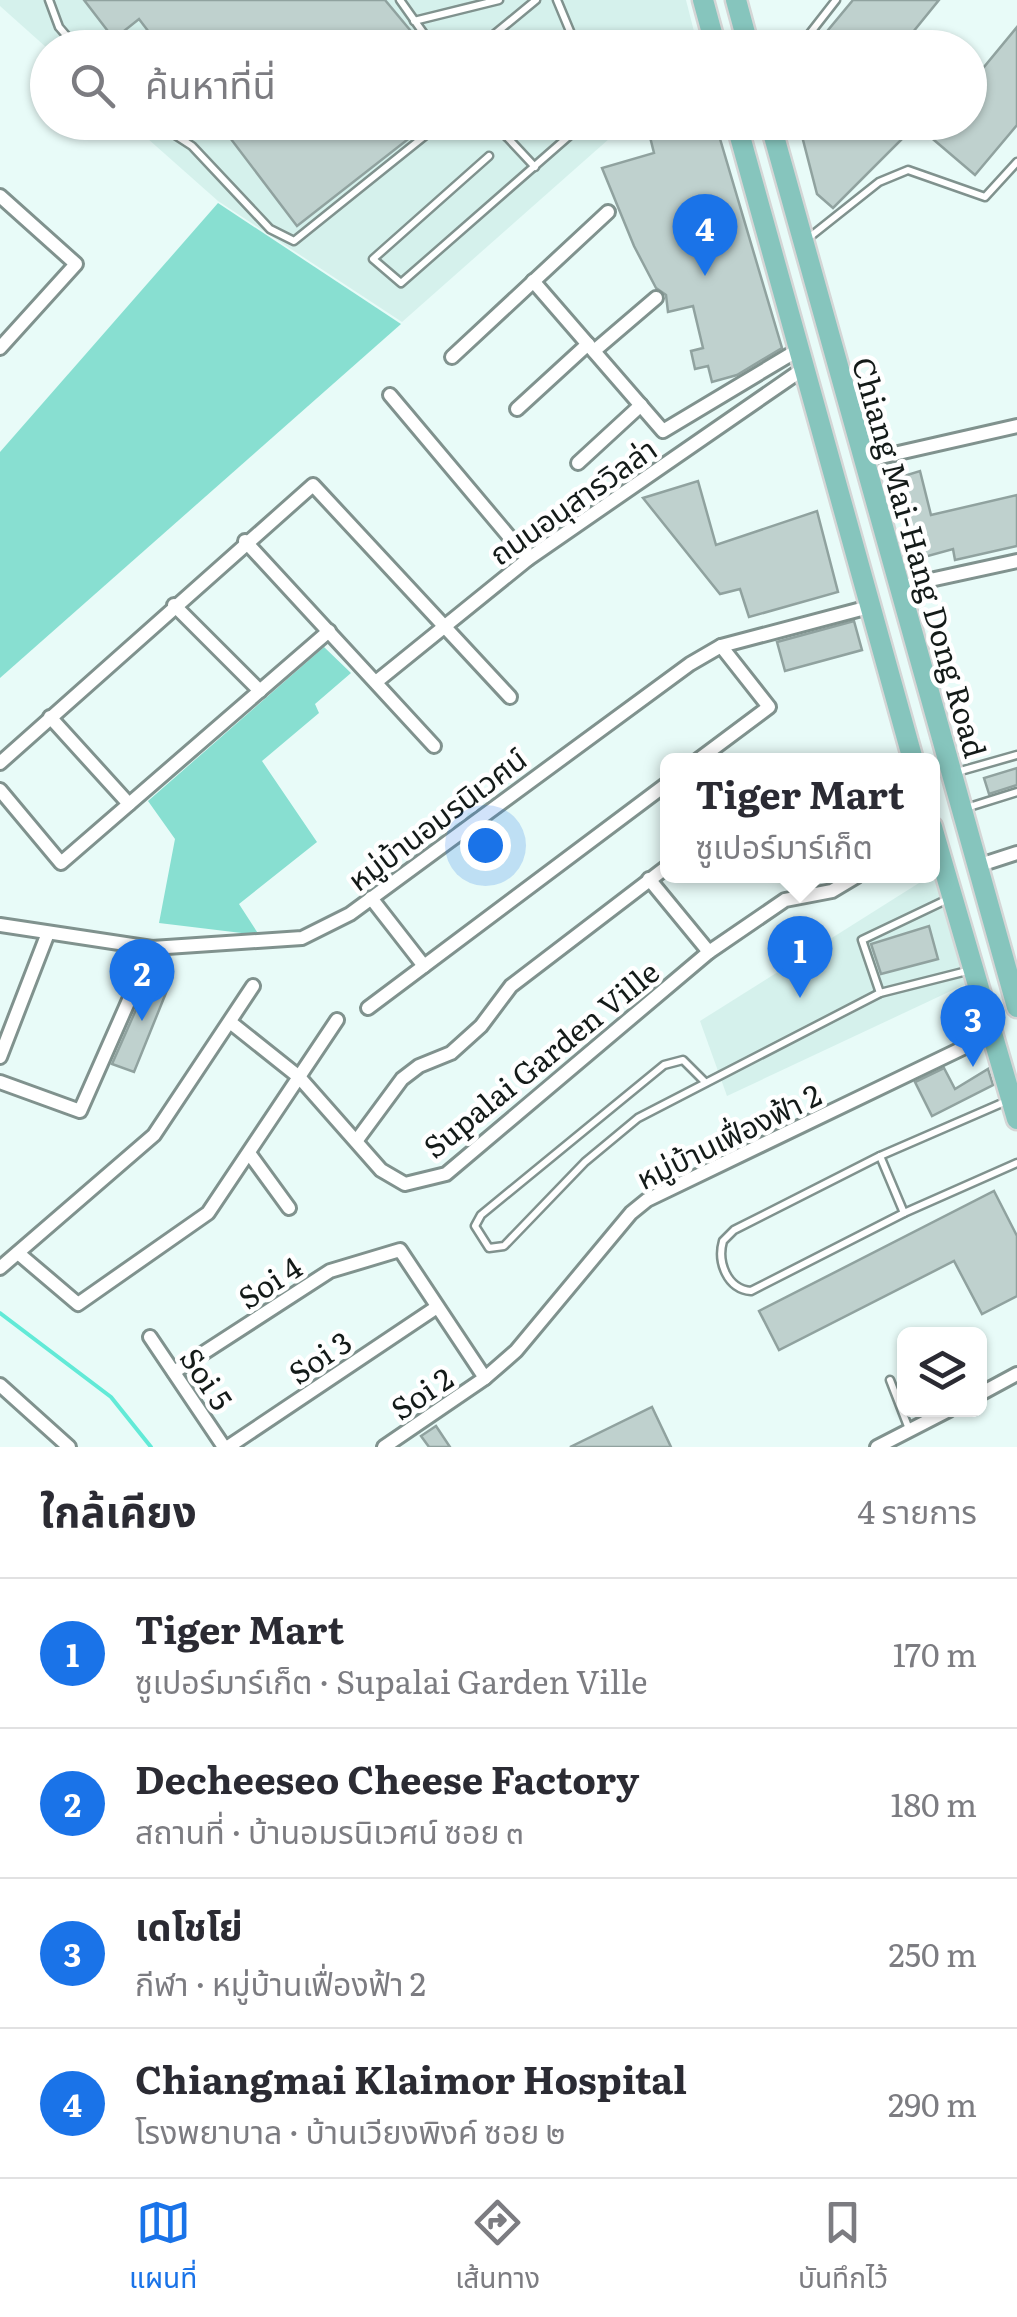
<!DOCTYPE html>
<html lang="th">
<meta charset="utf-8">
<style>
body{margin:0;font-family:Literata,"Noto Sans Thai",serif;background:#f7f7f7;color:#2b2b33}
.controls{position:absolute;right:30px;bottom:30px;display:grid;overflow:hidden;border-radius:15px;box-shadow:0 2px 8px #0004}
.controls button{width:90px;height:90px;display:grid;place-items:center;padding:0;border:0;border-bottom:2px solid #e1e1e2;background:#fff;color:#2b2b33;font:50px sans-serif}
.you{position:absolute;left:485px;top:845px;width:35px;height:35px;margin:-25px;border:8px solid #fff;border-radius:50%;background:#1a73e8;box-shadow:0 0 0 15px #1a73e833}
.badge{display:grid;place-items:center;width:65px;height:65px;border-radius:50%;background:#1a73e8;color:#fff;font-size:32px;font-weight:700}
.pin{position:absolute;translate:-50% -82px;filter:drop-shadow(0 2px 5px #0008)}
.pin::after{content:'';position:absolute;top:52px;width:35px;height:30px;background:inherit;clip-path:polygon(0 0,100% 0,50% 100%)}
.popup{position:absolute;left:660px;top:753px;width:280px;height:130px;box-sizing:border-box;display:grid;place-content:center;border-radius:15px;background:#fff;filter:drop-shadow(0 2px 8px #0005);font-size:32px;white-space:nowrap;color:#7c7c81}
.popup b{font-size:38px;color:#2b2b33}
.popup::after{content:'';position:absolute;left:50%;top:100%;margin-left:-20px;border:20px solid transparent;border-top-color:#fff}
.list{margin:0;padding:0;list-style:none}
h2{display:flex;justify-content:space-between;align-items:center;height:130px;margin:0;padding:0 40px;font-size:42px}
h2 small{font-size:32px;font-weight:400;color:#7c7c81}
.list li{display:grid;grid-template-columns:65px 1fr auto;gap:30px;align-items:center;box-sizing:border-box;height:150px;padding:0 40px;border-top:2px solid #e1e1e2}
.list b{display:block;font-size:38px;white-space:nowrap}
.list p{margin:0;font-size:32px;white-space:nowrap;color:#7c7c81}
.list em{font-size:32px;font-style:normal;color:#7c7c81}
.icon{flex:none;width:55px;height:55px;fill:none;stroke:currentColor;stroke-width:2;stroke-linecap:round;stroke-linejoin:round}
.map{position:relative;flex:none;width:1017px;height:1447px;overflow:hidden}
.search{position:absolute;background:#fff;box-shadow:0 2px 8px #0004;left:30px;right:30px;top:30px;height:110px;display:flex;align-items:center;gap:25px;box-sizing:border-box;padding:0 35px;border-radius:55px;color:#7c7c81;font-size:38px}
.sheet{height:730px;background:#fff}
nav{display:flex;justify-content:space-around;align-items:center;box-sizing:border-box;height:140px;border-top:2px solid #e1e1e2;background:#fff;font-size:28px;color:#7c7c81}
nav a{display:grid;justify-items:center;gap:5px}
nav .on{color:#1a73e8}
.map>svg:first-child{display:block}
</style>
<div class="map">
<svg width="1017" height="1447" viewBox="0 0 1017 1447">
<rect width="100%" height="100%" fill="#e8fbf8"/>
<g fill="#d5f1ec">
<polygon points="0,0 686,0 698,47 47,48 0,6"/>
<polygon points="130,123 627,123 402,322 218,201"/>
<polygon points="938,871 970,982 727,1096 700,1021"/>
</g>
<g fill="#88dfd1">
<polygon points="218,203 401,324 0,678 0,452"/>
<polygon points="324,647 351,673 315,704 319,713 262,761 317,842 239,904 259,935 159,923 175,839 148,801"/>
</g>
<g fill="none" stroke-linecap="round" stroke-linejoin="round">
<polyline stroke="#62ead7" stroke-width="4" points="0,1313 111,1397 151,1447"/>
</g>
<g fill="#bfd1ce" stroke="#90a29f" stroke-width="2.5">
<polygon points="84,0 385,0 425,48 161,48 139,19 114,39"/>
<polygon points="853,0 939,0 900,48 826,48 819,41"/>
<polygon points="1017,27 1017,125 975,175 927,134 937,122 970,122 970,84"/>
<polygon points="218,122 430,122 297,226"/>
<polygon points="655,122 715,122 782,348 737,375 712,382 708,366 695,369 691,351 703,348 693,306 668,312 666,295 656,288 634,246 602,168 654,153 648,129"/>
<polygon points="815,122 885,122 902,139 833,208 817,194 802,136"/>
<polygon points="920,471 931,515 1017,495 1017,546 955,560 953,549 917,559 897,478"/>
<polygon points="698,481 716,545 817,511 838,592 749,617 740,589 720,594 643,498"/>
<polygon points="854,621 862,650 785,671 777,642"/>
<polygon points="1017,768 1017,785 989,794 984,778"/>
<polygon points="929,926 938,959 881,974 871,944"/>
<polygon points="153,971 172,978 134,1072 112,1064"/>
<polygon points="944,1068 955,1089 988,1069 993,1085 932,1116 915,1082"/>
<polygon points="994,1191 1017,1236 1017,1296 982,1314 954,1261 779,1350 759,1311"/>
<polygon points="652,1407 671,1447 570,1447"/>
<polygon points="436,1426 450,1447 429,1447 421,1436"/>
</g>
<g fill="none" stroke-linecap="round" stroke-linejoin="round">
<g stroke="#80928e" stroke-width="11">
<g id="lane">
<polyline points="49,0 59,27 77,48"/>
<polyline points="400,0 434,48"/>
<polyline points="557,0 577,48"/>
<polyline points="414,21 499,0"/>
<polyline points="804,41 836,0"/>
<polyline points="749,43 804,41 807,48"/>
<polyline points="467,48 491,37 536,0"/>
<polyline points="155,122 192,146 270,229 294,241 442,122"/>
<polyline points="493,122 535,167"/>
<polyline points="507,137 524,122"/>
<polyline points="489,156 373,259 401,283 585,122"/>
<polyline points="806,240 879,182 908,170 985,197 1017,162"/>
<polyline points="957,772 1017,755"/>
<polyline points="966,808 1017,792"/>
<polyline points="948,899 862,940 880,993 967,971"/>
<polyline points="705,1082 683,1060 664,1065 481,1215 475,1226 489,1248 504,1246 585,1162 638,1118 880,993"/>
<polyline points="880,1156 904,1213 1017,1163"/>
<path d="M904 1213 751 1291C727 1289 717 1262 723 1241L734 1230 880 1156 1009 1100"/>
<polyline points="890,1380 909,1429"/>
</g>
</g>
<g stroke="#80928e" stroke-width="18">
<g id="street">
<polyline points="0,196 76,264 0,348"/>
<polyline points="533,281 663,431 798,350"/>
<polyline points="594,351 656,298"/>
<polyline points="452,357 608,212"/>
<polyline points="390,395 528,559"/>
<polyline points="517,409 588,344"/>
<polyline points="863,461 1017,426"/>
<polyline points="578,463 641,405"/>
<polyline points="245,541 434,746"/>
<polyline points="898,587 1017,561"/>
<polyline points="174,605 260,691"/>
<polyline points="376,682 528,559 803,369"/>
<polyline points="50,717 129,804"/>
<polyline points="698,760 769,707 721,646"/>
<polyline points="0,763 313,485 510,697"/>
<polyline points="0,790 61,863 329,631"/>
<polyline points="977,866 1017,853"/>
<polyline points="649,879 709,952"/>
<polyline points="371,898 424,966"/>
<polyline points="0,925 152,948 302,938 350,914 690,664 721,646 869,607"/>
<polyline points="368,1008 668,783"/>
<polyline points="230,1022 299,1077 381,1170 405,1184 446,1174 709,952 785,900 832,891 857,876"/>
<polyline points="0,1057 48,933"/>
<polyline points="0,1082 80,1111 152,948"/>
<polyline points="357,1140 402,1079 419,1066 451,1053 481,1026 511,986 668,866"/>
<polyline points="249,1153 289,1208"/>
<polyline points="18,1253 78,1304 208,1213 337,1020"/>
<polyline points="0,1268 154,1135 253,986"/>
<polyline points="150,1337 224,1447"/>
<polyline points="174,1372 330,1271 400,1250 485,1378"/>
<polyline points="0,1385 69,1447"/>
<polyline points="980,1394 1017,1374"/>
<polyline points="228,1447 437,1307"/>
<polyline points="384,1447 485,1378 516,1351 631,1213 647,1200 992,1034"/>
<polyline points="877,1447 949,1410"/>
</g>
</g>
<g stroke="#d5d6d6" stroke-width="25">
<g id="primary">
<polyline points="703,0 716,48"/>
<polyline points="736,0 749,48"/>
<polyline points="736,122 913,760"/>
<polyline points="770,122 1017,1007"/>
<polyline points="932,827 1017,1119"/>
</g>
</g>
<use href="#lane" stroke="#fff" stroke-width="6"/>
<use href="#street" stroke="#fff" stroke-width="12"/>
<use href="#primary" stroke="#86c5bd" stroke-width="20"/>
</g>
<g text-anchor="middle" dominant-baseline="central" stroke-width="9" stroke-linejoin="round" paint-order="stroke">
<g font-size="30" fill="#141b19" stroke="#fff">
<text transform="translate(572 500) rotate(-35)">ถนนอนุสารวิลล่า</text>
<text transform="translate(921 557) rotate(74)">Chiang Mai-Hang Dong Road</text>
<text transform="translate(436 818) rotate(-37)">หมู่บ้านอมรนิเวศน์</text>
<text transform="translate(540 1058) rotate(-39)">Supalai Garden Ville</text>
<text transform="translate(728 1135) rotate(-26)">หมู่บ้านเฟื่องฟ้า 2</text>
<text transform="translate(269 1281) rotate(-33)">Soi 4</text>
<text transform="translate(319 1356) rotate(-34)">Soi 3</text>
<text transform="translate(208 1378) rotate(56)">Soi 5</text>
<text transform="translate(421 1392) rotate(-34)">Soi 2</text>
</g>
</g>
</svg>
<div class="controls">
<button><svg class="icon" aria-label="layers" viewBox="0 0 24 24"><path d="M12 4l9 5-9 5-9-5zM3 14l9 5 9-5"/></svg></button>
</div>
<div class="you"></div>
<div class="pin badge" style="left:800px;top:998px">1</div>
<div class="popup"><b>Tiger Mart</b>ซูเปอร์มาร์เก็ต</div>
<div class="pin badge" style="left:142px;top:1021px">2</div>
<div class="pin badge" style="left:973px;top:1067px">3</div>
<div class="pin badge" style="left:705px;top:276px">4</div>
<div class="search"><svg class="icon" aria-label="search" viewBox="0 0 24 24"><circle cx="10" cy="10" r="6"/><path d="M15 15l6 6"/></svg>ค้นหาที่นี่</div>
</div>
<section class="sheet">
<h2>ใกล้เคียง<small>4 รายการ</small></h2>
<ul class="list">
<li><span class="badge">1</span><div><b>Tiger Mart</b><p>ซูเปอร์มาร์เก็ต · Supalai Garden Ville</p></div><em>170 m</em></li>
<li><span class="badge">2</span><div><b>Decheeseo Cheese Factory</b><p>สถานที่ · บ้านอมรนิเวศน์ ซอย ๓</p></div><em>180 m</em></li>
<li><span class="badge">3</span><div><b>เดโชโย่</b><p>กีฬา · หมู่บ้านเฟื่องฟ้า 2</p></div><em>250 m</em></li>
<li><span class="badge">4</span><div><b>Chiangmai Klaimor Hospital</b><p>โรงพยาบาล · บ้านเวียงพิงค์ ซอย ๒</p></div><em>290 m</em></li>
</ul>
</section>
<nav>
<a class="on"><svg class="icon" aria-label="map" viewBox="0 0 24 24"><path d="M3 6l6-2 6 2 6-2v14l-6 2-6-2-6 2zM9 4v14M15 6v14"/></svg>แผนที่</a>
<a><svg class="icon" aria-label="directions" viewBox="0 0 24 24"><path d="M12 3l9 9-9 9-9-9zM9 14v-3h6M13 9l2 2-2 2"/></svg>เส้นทาง</a>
<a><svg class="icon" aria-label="saved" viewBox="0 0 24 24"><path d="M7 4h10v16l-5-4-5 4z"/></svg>บันทึกไว้</a>
</nav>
